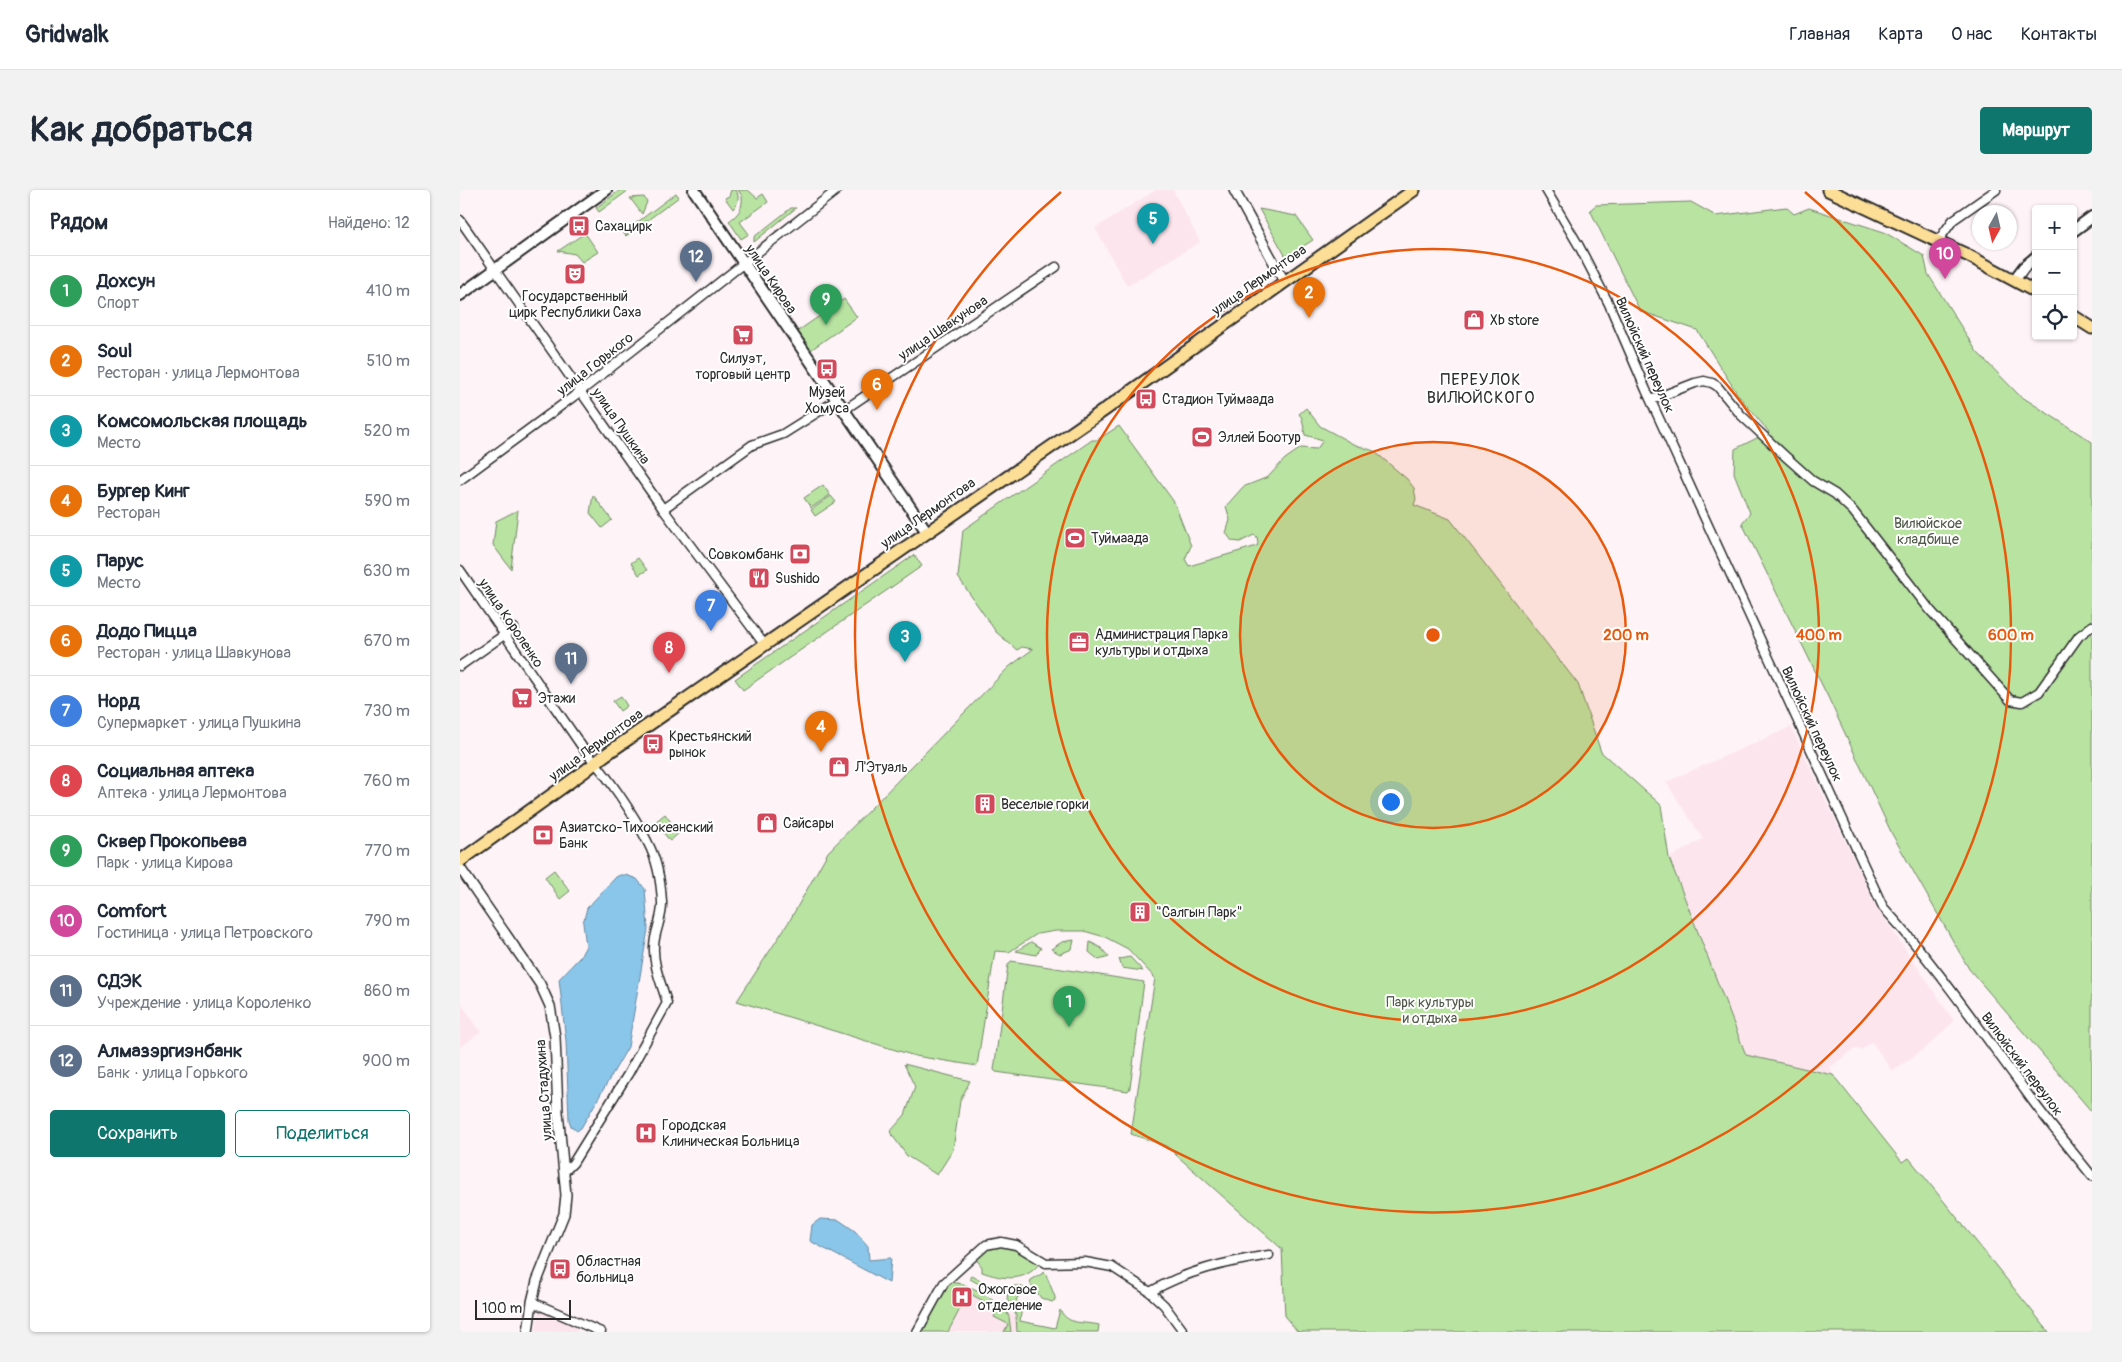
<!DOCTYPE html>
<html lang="ru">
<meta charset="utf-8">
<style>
body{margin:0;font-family:Pangolin,sans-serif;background:#f2f2f3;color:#1f2937}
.controls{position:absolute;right:15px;top:15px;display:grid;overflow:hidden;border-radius:5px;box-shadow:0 1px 4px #0004}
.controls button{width:45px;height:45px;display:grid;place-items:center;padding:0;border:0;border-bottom:1px solid #e0e1e3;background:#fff;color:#1f2937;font:25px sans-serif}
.compass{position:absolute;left:1512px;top:15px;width:45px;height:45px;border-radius:50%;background:#fff;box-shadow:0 1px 4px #0004;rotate:188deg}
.scale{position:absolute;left:15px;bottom:12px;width:96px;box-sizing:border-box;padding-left:5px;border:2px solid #2b2b2b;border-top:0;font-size:14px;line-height:18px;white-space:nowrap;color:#2b2b2b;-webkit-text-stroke:4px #fff;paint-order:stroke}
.you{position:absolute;left:930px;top:611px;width:18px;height:18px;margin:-12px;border:4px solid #fff;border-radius:50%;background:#1a73e8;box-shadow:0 0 0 8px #1a73e833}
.badge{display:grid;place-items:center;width:32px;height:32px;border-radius:50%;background:#0f766e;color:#fff;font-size:16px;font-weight:700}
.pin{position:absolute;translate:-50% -41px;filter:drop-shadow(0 1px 2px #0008)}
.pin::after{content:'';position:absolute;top:26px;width:18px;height:15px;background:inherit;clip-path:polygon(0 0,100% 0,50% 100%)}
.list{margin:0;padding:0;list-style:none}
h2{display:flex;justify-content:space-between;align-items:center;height:65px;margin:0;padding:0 20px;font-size:21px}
h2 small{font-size:16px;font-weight:400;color:#747a83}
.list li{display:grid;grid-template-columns:32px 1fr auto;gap:15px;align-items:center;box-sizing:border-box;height:70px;padding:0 20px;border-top:1px solid #e0e1e3}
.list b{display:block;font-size:19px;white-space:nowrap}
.list p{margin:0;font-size:16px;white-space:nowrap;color:#747a83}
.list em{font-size:16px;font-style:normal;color:#747a83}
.actions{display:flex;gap:10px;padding:15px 20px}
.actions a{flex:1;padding:11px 0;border:1px solid #0f766e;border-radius:5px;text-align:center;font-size:18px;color:#0f766e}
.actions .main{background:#0f766e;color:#fff}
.icon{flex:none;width:28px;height:28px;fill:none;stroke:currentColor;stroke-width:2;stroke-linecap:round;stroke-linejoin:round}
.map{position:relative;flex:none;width:1632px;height:1142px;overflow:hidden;border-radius:5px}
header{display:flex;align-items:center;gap:30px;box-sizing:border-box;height:70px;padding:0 25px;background:#fff;border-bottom:1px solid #e0e1e3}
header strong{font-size:24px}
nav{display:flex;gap:28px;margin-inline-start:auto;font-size:18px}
.intro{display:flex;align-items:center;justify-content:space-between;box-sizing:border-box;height:120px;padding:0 30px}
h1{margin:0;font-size:35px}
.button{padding:12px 22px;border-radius:5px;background:#0f766e;color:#fff;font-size:18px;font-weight:700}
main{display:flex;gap:30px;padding:0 30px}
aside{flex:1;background:#fff;border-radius:5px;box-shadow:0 1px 4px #0004}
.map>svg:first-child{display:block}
</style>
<header>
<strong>Gridwalk</strong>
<nav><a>Главная</a><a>Карта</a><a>О нас</a><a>Контакты</a></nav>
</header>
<div class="intro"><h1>Как добраться</h1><a class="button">Маршрут</a></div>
<main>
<aside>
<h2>Рядом<small>Найдено: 12</small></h2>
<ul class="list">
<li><span class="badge" style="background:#2e9e5b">1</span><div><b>Дохсун</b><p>Спорт</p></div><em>410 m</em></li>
<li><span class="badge" style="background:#e8710a">2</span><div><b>Soul</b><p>Ресторан · улица Лермонтова</p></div><em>510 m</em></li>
<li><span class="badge" style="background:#0f9aa8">3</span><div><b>Комсомольская площадь</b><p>Место</p></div><em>520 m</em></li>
<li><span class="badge" style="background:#e8710a">4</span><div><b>Бургер Кинг</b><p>Ресторан</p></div><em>590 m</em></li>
<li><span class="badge" style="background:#0f9aa8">5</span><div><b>Парус</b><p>Место</p></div><em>630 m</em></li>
<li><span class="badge" style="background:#e8710a">6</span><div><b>Додо Пицца</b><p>Ресторан · улица Шавкунова</p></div><em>670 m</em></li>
<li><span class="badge" style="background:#3f7fe0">7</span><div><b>Норд</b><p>Супермаркет · улица Пушкина</p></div><em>730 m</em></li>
<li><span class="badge" style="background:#e0444e">8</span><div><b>Социальная аптека</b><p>Аптека · улица Лермонтова</p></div><em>760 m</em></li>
<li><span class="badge" style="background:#2e9e5b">9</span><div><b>Сквер Прокопьева</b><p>Парк · улица Кирова</p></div><em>770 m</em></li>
<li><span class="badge" style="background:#d1479c">10</span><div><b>Comfort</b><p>Гостиница · улица Петровского</p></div><em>790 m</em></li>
<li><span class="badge" style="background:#5c6f8a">11</span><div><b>СДЭК</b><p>Учреждение · улица Короленко</p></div><em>860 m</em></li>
<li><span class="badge" style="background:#5c6f8a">12</span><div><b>Алмазэргиэнбанк</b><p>Банк · улица Горького</p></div><em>900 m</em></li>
</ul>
<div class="actions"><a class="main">Сохранить</a><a>Поделиться</a></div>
</aside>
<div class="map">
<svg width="1632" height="1142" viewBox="0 0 1632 1142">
<rect width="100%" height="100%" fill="#fef3f7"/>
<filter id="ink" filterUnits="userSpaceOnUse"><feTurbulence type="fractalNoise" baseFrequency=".02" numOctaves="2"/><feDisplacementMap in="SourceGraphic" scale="10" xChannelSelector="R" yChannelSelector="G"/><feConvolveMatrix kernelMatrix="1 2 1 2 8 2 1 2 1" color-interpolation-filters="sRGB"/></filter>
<g filter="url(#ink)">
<g fill="#fde5ee">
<polygon points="696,0 713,0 740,52 667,96 635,38"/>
<polygon points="1331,537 1416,716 1494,831 1466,858 1432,881 1412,852 1401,860 1396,858 1370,877 1373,885 1286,865 1209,668 1243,649 1206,592"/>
<polygon points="0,812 21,842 0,857"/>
<polygon points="491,1093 559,1128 558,1132 597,1142 470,1142"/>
<polygon points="79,1119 117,1136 117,1142 76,1142"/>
</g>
<g fill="#b8e3a1" stroke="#728766">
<polygon points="160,0 169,0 139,22 136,18"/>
<path d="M271 0H276C280 7 278 13 273 19L265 8 269 6Z"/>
<path d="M278 0H288L297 8 303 4 308 12 280 32 289 44 281 49 269 31C279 24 283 18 282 6Z"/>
<polygon points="216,3 219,7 166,46 163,43"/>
<polygon points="184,7 187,12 182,24 170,8"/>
<polygon points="1231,12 1256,26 1326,17 1334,24 1349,18 1424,42 1464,66 1468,84 1517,162 1559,205 1632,252 1632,922 1509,779 1432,644 1368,507 1282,333 1290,323 1274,283 1275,259 1309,242 1278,205 1237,140 1180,121 1130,20 1136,15"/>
<polygon points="331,18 336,18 294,52 294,47"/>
<polygon points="799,19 836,26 853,50 826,67"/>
<polygon points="125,43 138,62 122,72 115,64 98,61"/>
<polygon points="384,109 397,127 348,162 335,143"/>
<polygon points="846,218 860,236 893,254 914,261 947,289 954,298 956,309 954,315 990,329 1118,494 1141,562 1201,615 1209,668 1286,865 1373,885 1442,972 1449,968 1589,1142 838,1142 825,1127 822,1059 706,956 671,944 695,788 668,759 645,747 624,741 596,741 577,744 549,762 535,761 517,876 455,866 277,811 330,730 368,662 549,477 573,459 562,457 557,460 536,442 498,387 503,340 632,250 637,250 659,236 714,312 731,356 725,369 729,376 797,356 798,353 797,347 794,345 780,352 772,351 766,343 770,330 766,316 783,297 808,287 825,269 841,258 857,259 863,250 845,245 842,228 839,224"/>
<polygon points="363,295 370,305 351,318 344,308"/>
<polygon points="133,305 152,330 142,338 130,323"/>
<polygon points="371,306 376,312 355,326 351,320"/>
<polygon points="58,320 51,379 33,355 36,331"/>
<polygon points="454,365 462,376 283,500 275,489"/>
<polygon points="178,368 187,380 179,385 171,373"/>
<polygon points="161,506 167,516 160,521 153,511"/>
<polygon points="205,624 219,643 210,651 195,632"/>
<polygon points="94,680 110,701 100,709 85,687"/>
<polygon points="614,750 612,759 600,764 591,759 602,752"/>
<polygon points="571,752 581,758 576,765 556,761"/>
<polygon points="630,752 641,758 649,767 639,770 629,762"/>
<polygon points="670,767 683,781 662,778 659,769"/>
<polygon points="551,771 684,792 670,898 668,901 536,882 534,880 548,775"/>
<polygon points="444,874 510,891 500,911 493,960 477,985 447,966 430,942 445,925 455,897"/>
<path d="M538 1054C553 1057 568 1062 579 1074 564 1093 542 1089 522 1082V1077L516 1069 517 1067 530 1057Z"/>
<polygon points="585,1082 595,1107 595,1110 592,1112 581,1108 570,1093 571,1090"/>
<polygon points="512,1086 537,1099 539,1102 535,1103 510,1089 510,1087"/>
<polygon points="489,1092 503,1094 532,1109 533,1116 499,1098 493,1110 502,1115 488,1142 459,1142 478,1108"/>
<path d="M554 1096H560L564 1098 556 1110 562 1116 560 1131 595 1138 600 1120C609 1136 622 1131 639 1135L638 1142H557L556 1125 547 1109 548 1103Z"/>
<polygon points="540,1115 544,1116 549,1127 551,1142 544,1142 548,1134 534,1127 538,1119 536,1117"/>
</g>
<g fill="#8ac6ea" stroke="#64889e">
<polygon points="160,685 166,685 177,689 185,699 188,739 168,857 121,938 117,941 111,936 109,930 106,851 99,789 120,767 126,756 123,733 127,718 156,687"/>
<polygon points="360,1029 379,1030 395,1041 408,1056 409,1070 431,1068 429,1093 350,1051 352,1035"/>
</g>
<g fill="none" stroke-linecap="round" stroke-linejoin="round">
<g stroke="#2b2b2b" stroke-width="11">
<g id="minor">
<path d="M1086 0 1119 56 1149 114 1186 200 1423 717C1475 774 1518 837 1564 899 1585 929 1609 957 1632 986"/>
<polyline points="0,30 203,319 304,454"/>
<polyline points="1478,51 1493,30 1536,0"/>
<polyline points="1191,210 1235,193 1244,191 1252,193 1257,196 1281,225 1325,266 1353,291 1375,304 1393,321 1470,420 1550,510 1562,512 1579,502 1619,446 1632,436"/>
<polyline points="384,220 596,77"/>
<polyline points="0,290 121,201 377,0"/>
<polyline points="203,319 292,255 323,244 377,210"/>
<path d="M0 380 125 561C147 585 174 624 188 653 197 670 201 693 202 712 203 728 194 742 194 757 193 776 202 795 207 813L168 884 113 973 104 982"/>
<polyline points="0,476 54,438"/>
<path d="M690 1102C728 1080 767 1072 809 1065"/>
<polyline points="72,1112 141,1142"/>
<polyline points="457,1142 484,1093 526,1055 541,1052 556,1055 586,1073 625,1072 652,1077 690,1102 704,1115 724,1142"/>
</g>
</g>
<g stroke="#2b2b2b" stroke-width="12">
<g id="tertiary">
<polyline points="774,0 824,91"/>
<polyline points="0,678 80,794 90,816 95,847 98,922 106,1005 104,1024 77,1091 72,1112 68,1142"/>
</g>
</g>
<g stroke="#2b2b2b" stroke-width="14">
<g id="secondary">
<polyline points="234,0 467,342"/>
<polyline points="1613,41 1632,27"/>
<polyline points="1555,89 1564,77 1576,67"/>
<polyline points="0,105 146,0"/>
</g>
</g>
<g stroke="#2b2b2b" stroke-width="15">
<g id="primary">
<polyline points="1368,0 1507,65 1576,102"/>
<polyline points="1613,126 1632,138"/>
<polyline points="0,671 125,581 145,565 643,221 954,0"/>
</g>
</g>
<use href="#minor" stroke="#fff" stroke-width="8"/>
<use href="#tertiary" stroke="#fff" stroke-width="9"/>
<use href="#secondary" stroke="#fff" stroke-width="10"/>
<use href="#primary" stroke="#fdde96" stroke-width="11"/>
</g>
</g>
<circle cx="973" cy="445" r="193" fill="#e8590c" fill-opacity=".12"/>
<g fill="none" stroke="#e8590c" stroke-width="2.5">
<circle cx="973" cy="445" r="193"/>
<circle cx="973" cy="445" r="386"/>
<path d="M1345 2A578 578 0 1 1 601 2"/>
</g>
<defs>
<g id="bus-square" transform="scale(1.125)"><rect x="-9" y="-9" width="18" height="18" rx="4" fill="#d1495b" stroke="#fff"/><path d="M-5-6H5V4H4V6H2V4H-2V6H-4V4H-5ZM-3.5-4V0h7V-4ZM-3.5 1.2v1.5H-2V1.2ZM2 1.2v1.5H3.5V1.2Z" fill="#fff"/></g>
<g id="theatre-square" transform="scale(1.125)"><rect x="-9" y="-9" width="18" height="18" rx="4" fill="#d1495b" stroke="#fff"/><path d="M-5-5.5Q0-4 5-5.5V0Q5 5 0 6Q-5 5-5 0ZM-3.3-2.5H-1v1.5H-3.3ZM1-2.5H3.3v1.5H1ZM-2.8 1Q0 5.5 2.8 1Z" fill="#fff"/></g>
<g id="shop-square" transform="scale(1.125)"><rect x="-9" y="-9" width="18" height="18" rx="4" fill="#d1495b" stroke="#fff"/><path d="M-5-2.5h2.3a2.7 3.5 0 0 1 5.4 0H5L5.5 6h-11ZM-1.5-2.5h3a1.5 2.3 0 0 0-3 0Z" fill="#fff"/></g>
<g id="supermarket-square" transform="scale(1.125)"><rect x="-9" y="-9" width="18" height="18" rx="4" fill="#d1495b" stroke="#fff"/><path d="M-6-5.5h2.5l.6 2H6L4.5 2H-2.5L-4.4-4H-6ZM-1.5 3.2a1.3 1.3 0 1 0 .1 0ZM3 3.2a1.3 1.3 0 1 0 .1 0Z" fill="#fff"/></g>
<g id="stadium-square" transform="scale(1.125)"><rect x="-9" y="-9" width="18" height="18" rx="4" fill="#d1495b" stroke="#fff"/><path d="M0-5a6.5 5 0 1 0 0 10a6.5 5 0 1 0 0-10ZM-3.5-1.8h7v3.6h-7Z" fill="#fff"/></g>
<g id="bank-square" transform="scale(1.125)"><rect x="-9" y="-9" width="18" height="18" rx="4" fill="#d1495b" stroke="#fff"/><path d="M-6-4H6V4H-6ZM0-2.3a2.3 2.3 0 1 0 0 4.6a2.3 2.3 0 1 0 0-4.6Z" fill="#fff"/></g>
<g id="restaurant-square" transform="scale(1.125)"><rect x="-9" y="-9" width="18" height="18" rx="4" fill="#d1495b" stroke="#fff"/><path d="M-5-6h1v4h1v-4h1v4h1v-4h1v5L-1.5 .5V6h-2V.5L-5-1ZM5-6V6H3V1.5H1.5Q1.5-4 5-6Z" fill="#fff"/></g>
<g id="office-square" transform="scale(1.125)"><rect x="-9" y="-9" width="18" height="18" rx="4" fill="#d1495b" stroke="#fff"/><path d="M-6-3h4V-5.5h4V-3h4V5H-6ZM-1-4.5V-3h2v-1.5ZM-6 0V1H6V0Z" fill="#fff"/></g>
<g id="building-square" transform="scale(1.125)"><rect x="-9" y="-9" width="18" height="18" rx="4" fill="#d1495b" stroke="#fff"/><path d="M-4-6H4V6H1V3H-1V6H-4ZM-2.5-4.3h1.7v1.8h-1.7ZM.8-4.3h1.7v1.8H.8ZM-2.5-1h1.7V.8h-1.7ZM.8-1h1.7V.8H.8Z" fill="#fff"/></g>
<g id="hospital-square" transform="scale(1.125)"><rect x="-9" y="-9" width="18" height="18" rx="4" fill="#d1495b" stroke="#fff"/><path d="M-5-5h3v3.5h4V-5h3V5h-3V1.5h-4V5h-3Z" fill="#fff"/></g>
</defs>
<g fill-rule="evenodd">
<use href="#bus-square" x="119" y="36"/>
<use href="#theatre-square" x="115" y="84"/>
<use href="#shop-square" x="1014" y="130"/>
<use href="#supermarket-square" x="283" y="145"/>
<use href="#bus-square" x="367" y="179"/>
<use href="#bus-square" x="686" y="209"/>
<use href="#stadium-square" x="742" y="247"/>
<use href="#stadium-square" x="615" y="348"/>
<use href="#bank-square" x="340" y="364"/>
<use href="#restaurant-square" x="299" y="388"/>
<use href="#office-square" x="619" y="452"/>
<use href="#supermarket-square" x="62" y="508"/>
<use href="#bus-square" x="193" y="554"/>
<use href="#shop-square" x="379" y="577"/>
<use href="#building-square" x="525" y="614"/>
<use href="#shop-square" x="307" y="633"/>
<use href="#bank-square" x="83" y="645"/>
<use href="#building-square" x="680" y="722"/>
<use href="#hospital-square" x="186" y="943"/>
<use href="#bus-square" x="100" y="1079"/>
<use href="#hospital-square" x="502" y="1107"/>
</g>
<g text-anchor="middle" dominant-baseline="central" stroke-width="4" stroke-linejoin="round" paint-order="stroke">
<g font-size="14" fill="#2b2b2b" stroke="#fff" text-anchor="start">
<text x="135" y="36">Сахацирк</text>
<text x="115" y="106" text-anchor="middle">Государственный<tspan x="115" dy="16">цирк Республики Саха</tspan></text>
<text x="1030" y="130">Xb store</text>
<text x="283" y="168" text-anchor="middle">Силуэт,<tspan x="283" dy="16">торговый центр</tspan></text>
<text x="367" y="202" text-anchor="middle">Музей<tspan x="367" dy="16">Хомуса</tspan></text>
<text x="702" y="209">Стадион Туймаада</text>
<text x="758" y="247">Эллей Боотур</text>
<text x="631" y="348">Туймаада</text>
<text x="324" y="364" text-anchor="end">Совкомбанк</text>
<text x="315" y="388">Sushido</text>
<text x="635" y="444">Администрация Парка<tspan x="635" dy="16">культуры и отдыха</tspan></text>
<text x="78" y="508">Этажи</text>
<text x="209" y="546">Крестьянский<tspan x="209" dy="16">рынок</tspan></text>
<text x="395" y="577">Л'Этуаль</text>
<text x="541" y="614">Веселые горки</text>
<text x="323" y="633">Сайсары</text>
<text x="99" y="637">Азиатско-Тихоокеанский<tspan x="99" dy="16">Банк</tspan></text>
<text x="696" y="722">"Салгын Парк"</text>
<text x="202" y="935">Городская<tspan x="202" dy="16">Клиническая Больница</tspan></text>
<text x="116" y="1071">Областная<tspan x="116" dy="16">больница</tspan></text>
<text x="518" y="1099">Ожоговое<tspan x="518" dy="16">отделение</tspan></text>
</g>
<g font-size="14" fill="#2b2b2b" stroke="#fff">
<text transform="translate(311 89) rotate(56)">улица Кирова</text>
<text transform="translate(799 90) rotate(-35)">улица Лермонтова</text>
<text transform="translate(483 138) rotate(-34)">улица Шавкунова</text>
<text transform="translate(1185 165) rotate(66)">Вилюйский переулок</text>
<text transform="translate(135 174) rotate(-38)">улица Горького</text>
<text transform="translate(161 236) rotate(55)">улица Пушкина</text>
<text transform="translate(468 323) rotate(-35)">улица Лермонтова</text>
<text transform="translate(51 433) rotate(56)">улица Короленко</text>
<text transform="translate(1352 534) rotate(65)">Вилюйский переулок</text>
<text transform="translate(136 555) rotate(-36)">улица Лермонтова</text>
<text transform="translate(1562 874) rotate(53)">Вилюйский переулок</text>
<text transform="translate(84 900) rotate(-94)">улица Стадухина</text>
</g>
<g font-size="14" fill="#4e5948" stroke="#fff">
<text x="1468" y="333">Вилюйское<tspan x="1468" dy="16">кладбище</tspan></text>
<text x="970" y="812">Парк культуры<tspan x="970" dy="16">и отдыха</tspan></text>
</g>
<g font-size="16" letter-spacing="1" fill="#2b2b2b" stroke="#fff">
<text x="1021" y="190">ПЕРЕУЛОК<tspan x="1021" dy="18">ВИЛЮЙСКОГО</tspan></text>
</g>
</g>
<circle cx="973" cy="445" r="8" fill="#e8590c" stroke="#fff" stroke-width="2.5"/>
<g font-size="15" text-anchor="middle" font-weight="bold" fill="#e8590c" stroke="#fff" stroke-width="4" stroke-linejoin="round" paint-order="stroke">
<text x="1166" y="450">200 m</text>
<text x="1359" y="450">400 m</text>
<text x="1551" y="450">600 m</text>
</g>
</svg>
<div class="controls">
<button>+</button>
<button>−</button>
<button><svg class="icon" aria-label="locate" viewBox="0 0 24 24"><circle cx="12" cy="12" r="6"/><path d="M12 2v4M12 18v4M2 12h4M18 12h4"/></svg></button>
</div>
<svg class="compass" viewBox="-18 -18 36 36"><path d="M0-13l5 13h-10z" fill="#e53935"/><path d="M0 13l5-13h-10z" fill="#747a83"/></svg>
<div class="scale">100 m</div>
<div class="you"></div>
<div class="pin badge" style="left:609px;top:837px;background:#2e9e5b">1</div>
<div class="pin badge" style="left:849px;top:128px;background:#e8710a">2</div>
<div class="pin badge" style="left:445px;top:472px;background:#0f9aa8">3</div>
<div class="pin badge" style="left:361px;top:562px;background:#e8710a">4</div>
<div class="pin badge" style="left:693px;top:54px;background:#0f9aa8">5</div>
<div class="pin badge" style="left:417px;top:220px;background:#e8710a">6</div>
<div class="pin badge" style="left:251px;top:441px;background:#3f7fe0">7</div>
<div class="pin badge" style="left:209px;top:483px;background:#e0444e">8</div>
<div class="pin badge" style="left:366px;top:135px;background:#2e9e5b">9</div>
<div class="pin badge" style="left:1485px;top:89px;background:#d1479c">10</div>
<div class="pin badge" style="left:111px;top:494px;background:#5c6f8a">11</div>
<div class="pin badge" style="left:236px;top:92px;background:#5c6f8a">12</div>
</div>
</main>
